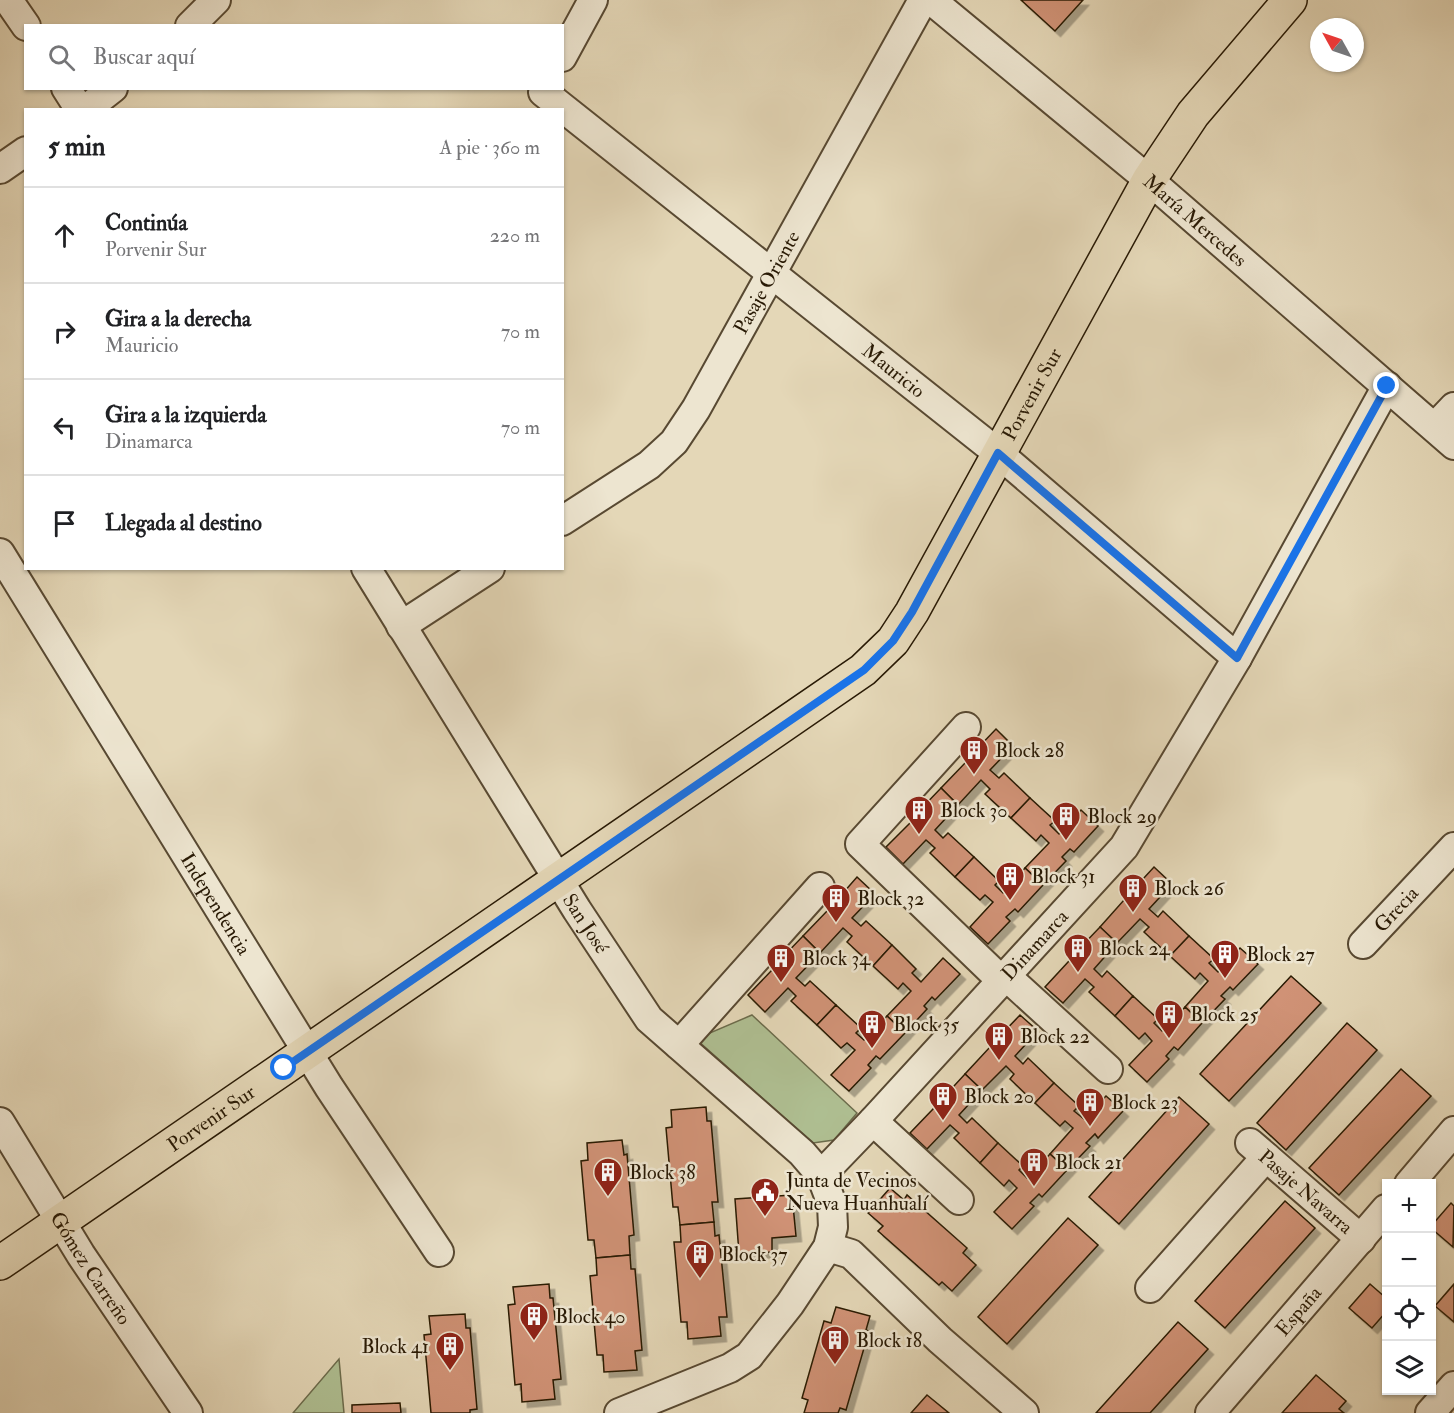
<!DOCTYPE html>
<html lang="es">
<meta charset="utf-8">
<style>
body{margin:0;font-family:"IM FELL Double Pica",serif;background:#f2f2f2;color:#202124}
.controls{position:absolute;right:18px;bottom:18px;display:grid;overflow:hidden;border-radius:0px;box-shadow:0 2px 4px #0004}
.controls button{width:54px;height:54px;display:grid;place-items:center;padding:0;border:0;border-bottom:2px solid #e0e0e0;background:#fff;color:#202124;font:30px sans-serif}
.compass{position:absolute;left:1310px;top:18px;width:54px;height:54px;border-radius:50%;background:#fff;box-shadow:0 2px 4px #0004;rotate:310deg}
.stop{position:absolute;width:18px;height:18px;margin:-14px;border:4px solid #1a73e8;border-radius:50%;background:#fff}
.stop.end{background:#1a73e8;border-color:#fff;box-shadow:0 2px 6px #0008}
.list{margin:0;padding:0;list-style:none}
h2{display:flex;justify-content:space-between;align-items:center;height:78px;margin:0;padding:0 24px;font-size:26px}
h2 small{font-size:20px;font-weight:400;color:#757577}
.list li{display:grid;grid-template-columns:39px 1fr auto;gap:18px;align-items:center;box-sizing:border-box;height:96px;padding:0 24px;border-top:2px solid #e0e0e0}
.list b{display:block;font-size:22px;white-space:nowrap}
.list p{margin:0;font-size:20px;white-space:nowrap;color:#757577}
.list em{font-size:20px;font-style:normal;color:#757577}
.icon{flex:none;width:33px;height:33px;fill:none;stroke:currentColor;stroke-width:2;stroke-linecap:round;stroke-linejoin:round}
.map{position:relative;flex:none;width:1454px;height:1413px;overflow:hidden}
.search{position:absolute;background:#fff;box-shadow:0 2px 4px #0004;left:24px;top:24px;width:540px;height:66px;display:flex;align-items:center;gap:15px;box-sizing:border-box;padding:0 21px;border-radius:0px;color:#757577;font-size:22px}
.panel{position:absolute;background:#fff;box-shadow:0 2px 4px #0004;left:24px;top:108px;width:540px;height:462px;border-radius:0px}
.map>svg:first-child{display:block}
</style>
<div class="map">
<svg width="1454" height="1413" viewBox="0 0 1454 1413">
<defs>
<filter id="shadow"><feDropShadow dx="5.5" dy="5.5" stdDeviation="0" flood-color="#0004"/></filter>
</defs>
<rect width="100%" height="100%" fill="#e4d7b7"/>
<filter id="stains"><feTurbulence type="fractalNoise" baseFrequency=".00333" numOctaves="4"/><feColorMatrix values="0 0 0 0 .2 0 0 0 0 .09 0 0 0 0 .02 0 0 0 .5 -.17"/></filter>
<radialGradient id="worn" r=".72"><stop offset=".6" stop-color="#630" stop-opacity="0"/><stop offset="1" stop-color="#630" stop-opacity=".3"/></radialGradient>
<g fill="#afbf92" stroke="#6c6c4c" stroke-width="1.5">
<polygon points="752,1015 857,1113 834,1140 813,1143 697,1040 698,1038"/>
<polygon points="339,1359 344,1413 293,1413"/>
</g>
<g fill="#d09276" stroke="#291a05" stroke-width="1.5" filter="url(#shadow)">
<polygon points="1021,0 1083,0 1055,31"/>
<polygon points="996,729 1013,746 990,770 999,778 1004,773 1030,798 1011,818 985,794 990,789 981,780 958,805 941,788 966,762 969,765 978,756 974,752"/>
<polygon points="941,788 958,805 935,830 943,838 948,833 974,857 955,877 930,853 935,848 926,840 903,864 886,847 911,822 913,824 922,816 918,812"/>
<polygon points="1030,798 1055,821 1050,825 1059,834 1081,810 1098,826 1074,852 1070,849 1062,857 1066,861 1043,885 1025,868 1049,843 1041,835 1036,841 1011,818"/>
<polygon points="974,857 999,881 995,885 1003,893 1025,868 1043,885 1018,912 1015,909 1006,917 1010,921 988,944 970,927 993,902 985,895 980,900 955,877"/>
<polygon points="1154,867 1172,884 1149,909 1158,917 1163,911 1189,936 1170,956 1144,932 1149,927 1140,919 1117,943 1100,927 1124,900 1128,904 1136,894 1132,891"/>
<polygon points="857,877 875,894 852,918 861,926 866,921 892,945 873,966 847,942 852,936 843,928 820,953 803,936 828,910 831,913 839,904 836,901"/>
<polygon points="1100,927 1117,943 1094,969 1102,977 1107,971 1133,996 1115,1016 1089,992 1094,987 1085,979 1063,1003 1045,987 1069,961 1072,963 1081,955 1077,951"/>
<polygon points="803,936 820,953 796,978 805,986 810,981 836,1005 817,1025 791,1001 796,996 788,988 765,1012 748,995 772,970 775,973 783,964 780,960"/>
<polygon points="1189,936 1214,959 1209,963 1218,972 1240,948 1258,964 1233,990 1230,987 1221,996 1225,999 1202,1023 1185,1007 1208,981 1200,973 1195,979 1170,956"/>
<polygon points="892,945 916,969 912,973 921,982 943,958 960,974 935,1000 932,997 924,1006 927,1009 905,1033 887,1016 911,991 903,983 898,989 873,966"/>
<polygon points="1291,976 1321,1003 1229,1101 1200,1074"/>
<polygon points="1133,996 1158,1019 1154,1023 1162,1031 1185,1007 1202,1023 1178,1050 1174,1047 1166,1056 1169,1059 1147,1082 1129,1065 1152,1041 1145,1033 1139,1039 1115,1016"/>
<polygon points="836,1005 861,1028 856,1033 864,1040 887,1016 905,1033 880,1059 876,1056 868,1065 871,1068 849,1091 831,1075 855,1050 847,1043 841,1048 817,1025"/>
<polygon points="1020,1015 1038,1031 1015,1056 1023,1064 1028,1058 1054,1083 1035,1103 1010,1079 1014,1074 1006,1066 982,1090 965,1074 990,1047 993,1050 1002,1041 998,1038"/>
<polygon points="1347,1023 1377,1050 1286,1150 1257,1123"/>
<polygon points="1401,1069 1431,1096 1339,1195 1309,1168"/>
<polygon points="965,1074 982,1090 959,1115 967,1123 972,1118 998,1143 980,1163 954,1138 959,1133 950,1125 927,1149 910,1133 935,1107 937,1110 946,1101 943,1098"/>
<polygon points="1054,1083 1079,1106 1074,1111 1084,1119 1106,1096 1123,1111 1098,1138 1095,1134 1086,1143 1090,1146 1067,1170 1050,1154 1073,1128 1065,1121 1060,1126 1035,1103"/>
<polygon points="1179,1097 1209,1124 1119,1224 1089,1197"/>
<polygon points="706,1107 707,1121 711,1121 718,1202 712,1202 714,1222 680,1225 678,1207 673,1207 666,1128 672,1127 671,1110"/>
<polygon points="622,1140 624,1155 627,1154 634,1235 629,1236 630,1255 596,1258 594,1240 588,1240 581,1161 588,1160 587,1143"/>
<polygon points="998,1143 1023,1166 1019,1170 1027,1178 1050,1154 1067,1170 1042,1197 1039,1194 1030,1203 1034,1206 1012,1229 994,1212 1017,1188 1009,1180 1004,1186 980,1163"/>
<polygon points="890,1188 904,1200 907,1195 967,1248 963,1253 976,1265 952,1291 942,1282 939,1285 878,1231 883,1226 868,1213"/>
<polygon points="792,1195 796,1236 772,1238 772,1252 739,1254 735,1199"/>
<polygon points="1285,1201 1315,1228 1225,1328 1195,1301"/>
<polygon points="1451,1203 1454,1206 1453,1247 1432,1229 1432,1225"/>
<polygon points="1068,1218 1098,1245 1007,1344 978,1317"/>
<polygon points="714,1222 715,1236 719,1235 727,1317 719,1317 721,1336 688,1339 687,1322 681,1322 674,1242 681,1242 680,1225"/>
<polygon points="630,1255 631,1269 635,1269 642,1350 635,1351 637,1370 604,1372 603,1355 597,1355 590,1276 597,1275 596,1258"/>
<polygon points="549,1284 550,1298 553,1298 561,1379 553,1380 555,1399 522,1402 521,1384 515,1385 508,1305 515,1304 513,1287"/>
<polygon points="1370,1284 1386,1298 1386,1312 1372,1328 1349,1308"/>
<polygon points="1454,1284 1454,1322 1435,1306"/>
<polygon points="836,1307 870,1316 866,1330 869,1331 846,1410 840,1408 838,1413 804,1413 808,1400 802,1398 824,1321 831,1323"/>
<polygon points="465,1314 466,1328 470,1328 477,1409 470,1410 470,1413 431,1413 424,1335 431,1334 429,1316"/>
<polygon points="1178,1322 1208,1349 1150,1413 1096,1413"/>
<polygon points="1316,1375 1346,1401 1339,1409 1344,1413 1282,1413"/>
<polygon points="927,1395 949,1413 911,1413"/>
<polygon points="400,1403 401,1413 352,1413 352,1405"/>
</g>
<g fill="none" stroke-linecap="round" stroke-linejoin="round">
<g stroke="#584932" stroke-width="32">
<g id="minor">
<polyline points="8,0 26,26"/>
<path id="s1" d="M931 0 1149 180 1454 445"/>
<polyline points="190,26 216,0"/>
<polyline points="562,57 593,0"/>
<polyline points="66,88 80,110"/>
<path id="s2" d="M543 92 998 453 1237 658"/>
<polyline points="85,110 113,88"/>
<polyline points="0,169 26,151"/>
<polyline points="1435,427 1454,407"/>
<path id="s3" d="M562 521 649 465 674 442 696 409 923 0"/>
<path id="s4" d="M0 553 329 1087 439 1252"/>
<path id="s5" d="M366 568 577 910 649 1019 802 1153 821 1175 832 1204 833 1227 828 1247 790 1304 749 1356 730 1368 619 1413"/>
<polyline points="401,626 490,568"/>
<polyline points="966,727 860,844 1002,981"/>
<path id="s6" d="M1363 944 1454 847"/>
<polyline points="1006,976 1108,1069"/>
<polyline points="679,1045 820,887"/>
<polyline points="873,1121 959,1200"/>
<path id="s7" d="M0 1122 81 1255 188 1413"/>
<path id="s8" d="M1250 1143 1361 1239"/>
<path id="s9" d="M821 1175 873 1121 1124 847 1237 658 1387 386"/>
<polyline points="1409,1184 1454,1131"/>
<polyline points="828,1247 851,1254 940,1340 1024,1413"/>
<polyline points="1150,1288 1266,1157"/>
<path id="s10" d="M1210 1413 1386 1209"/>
<polyline points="1430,1413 1454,1386"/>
</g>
</g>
<g stroke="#291a05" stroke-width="36">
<g id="major">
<path id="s11" d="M0 1263 863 670 893 641 912 612 1149 180 1193 114 1290 0"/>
</g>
</g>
<use href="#minor" stroke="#ede5d0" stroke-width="28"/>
<use href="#major" stroke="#e4d7b7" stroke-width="33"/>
</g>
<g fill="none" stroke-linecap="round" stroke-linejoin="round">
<polyline stroke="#1a73e8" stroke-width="8" points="284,1068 864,670 893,641 912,612 998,453 1237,658 1387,386"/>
</g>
<defs>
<g id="building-pin" transform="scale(1.5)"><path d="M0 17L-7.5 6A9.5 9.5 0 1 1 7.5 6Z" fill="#8f2418" stroke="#ede5d0"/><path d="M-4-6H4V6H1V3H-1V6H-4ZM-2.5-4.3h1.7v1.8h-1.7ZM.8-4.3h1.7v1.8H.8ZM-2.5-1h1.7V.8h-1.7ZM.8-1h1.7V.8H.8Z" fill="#fff"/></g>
<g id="civic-pin" transform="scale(1.5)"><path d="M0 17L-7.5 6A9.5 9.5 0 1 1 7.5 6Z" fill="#8f2418" stroke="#ede5d0"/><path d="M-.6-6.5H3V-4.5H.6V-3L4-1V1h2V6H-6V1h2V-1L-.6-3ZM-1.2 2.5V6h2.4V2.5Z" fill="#fff"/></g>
</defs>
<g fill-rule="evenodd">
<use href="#building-pin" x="974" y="750"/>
<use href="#building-pin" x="919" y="810"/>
<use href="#building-pin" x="1066" y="816"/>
<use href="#building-pin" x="1010" y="876"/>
<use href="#building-pin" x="1133" y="888"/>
<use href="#building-pin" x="836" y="898"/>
<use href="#building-pin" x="1078" y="948"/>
<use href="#building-pin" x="1225" y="954"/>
<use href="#building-pin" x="781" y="958"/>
<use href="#building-pin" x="1169" y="1014"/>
<use href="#building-pin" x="872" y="1024"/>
<use href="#building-pin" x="999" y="1036"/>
<use href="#building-pin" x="943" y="1096"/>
<use href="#building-pin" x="1090" y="1102"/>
<use href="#building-pin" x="1034" y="1162"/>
<use href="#building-pin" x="608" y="1172"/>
<use href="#civic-pin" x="765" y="1192"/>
<use href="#building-pin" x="700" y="1254"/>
<use href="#building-pin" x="534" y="1316"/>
<use href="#building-pin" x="835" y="1340"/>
<use href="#building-pin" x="450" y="1346"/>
</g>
<g text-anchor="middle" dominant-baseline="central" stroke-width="5" stroke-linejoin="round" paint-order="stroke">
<g font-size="20" fill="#291a05" stroke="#ede5d0">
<text stroke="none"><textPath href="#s1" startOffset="344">María Mercedes</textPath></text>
<text stroke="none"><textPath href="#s3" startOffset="322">Pasaje Oriente</textPath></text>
<text stroke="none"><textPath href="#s2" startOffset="448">Mauricio</textPath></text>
<text stroke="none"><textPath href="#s11" startOffset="1372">Porvenir Sur</textPath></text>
<text stroke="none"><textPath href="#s4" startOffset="412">Independencia</textPath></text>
<text stroke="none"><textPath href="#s6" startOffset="48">Grecia</textPath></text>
<text stroke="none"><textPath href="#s5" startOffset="418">San José</textPath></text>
<text stroke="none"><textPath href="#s9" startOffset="314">Dinamarca</textPath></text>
<text stroke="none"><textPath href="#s11" startOffset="256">Porvenir Sur</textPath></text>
<text stroke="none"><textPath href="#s8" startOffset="74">Pasaje Navarra</textPath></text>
<text stroke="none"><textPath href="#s7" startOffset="172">Gómez Carreño</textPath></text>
<text stroke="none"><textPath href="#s10" startOffset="135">España</textPath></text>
</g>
<g font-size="20" fill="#291a05" stroke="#ede5d0" text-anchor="start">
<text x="995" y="750">Block 28</text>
<text x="940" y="810">Block 30</text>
<text x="1087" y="816">Block 29</text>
<text x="1031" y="876">Block 31</text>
<text x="1154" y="888">Block 26</text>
<text x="857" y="898">Block 32</text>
<text x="1099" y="948">Block 24</text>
<text x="1246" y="954">Block 27</text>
<text x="802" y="958">Block 34</text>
<text x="1190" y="1014">Block 25</text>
<text x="893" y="1024">Block 35</text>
<text x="1020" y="1036">Block 22</text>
<text x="964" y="1096">Block 20</text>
<text x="1111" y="1102">Block 23</text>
<text x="1055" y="1162">Block 21</text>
<text x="629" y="1172">Block 38</text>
<text x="786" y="1180">Junta de Vecinos<tspan x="786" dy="23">Nueva Huanhualí</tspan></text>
<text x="721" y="1254">Block 37</text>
<text x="555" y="1316">Block 40</text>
<text x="856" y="1340">Block 18</text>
<text x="429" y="1346" text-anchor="end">Block 41</text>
</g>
</g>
<rect width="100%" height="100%" filter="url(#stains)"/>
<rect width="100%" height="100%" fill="url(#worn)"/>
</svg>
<div class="controls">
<button>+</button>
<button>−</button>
<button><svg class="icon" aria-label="locate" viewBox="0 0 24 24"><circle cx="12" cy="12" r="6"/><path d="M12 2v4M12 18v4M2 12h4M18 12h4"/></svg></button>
<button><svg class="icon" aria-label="layers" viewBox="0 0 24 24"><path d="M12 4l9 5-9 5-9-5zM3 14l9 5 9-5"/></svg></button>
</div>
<svg class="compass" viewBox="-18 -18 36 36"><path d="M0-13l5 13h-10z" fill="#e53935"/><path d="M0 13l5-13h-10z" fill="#757577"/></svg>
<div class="stop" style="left:284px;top:1068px"></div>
<div class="stop end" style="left:1387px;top:386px"></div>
<div class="search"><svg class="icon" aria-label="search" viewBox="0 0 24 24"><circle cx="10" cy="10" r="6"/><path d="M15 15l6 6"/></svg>Buscar aquí</div>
<section class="panel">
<h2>5 min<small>A pie · 360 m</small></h2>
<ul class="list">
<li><svg class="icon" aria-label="ahead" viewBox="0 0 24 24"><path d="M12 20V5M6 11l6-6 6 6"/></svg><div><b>Continúa</b><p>Porvenir Sur</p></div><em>220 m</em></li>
<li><svg class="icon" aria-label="right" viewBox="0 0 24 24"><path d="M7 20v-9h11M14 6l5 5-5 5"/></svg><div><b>Gira a la derecha</b><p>Mauricio</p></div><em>70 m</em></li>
<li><svg class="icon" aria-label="left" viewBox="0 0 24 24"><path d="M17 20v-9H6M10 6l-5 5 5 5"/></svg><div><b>Gira a la izquierda</b><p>Dinamarca</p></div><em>70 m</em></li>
<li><svg class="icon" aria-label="arrive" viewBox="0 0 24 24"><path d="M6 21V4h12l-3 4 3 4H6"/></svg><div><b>Llegada al destino</b></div></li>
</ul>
</section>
</div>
